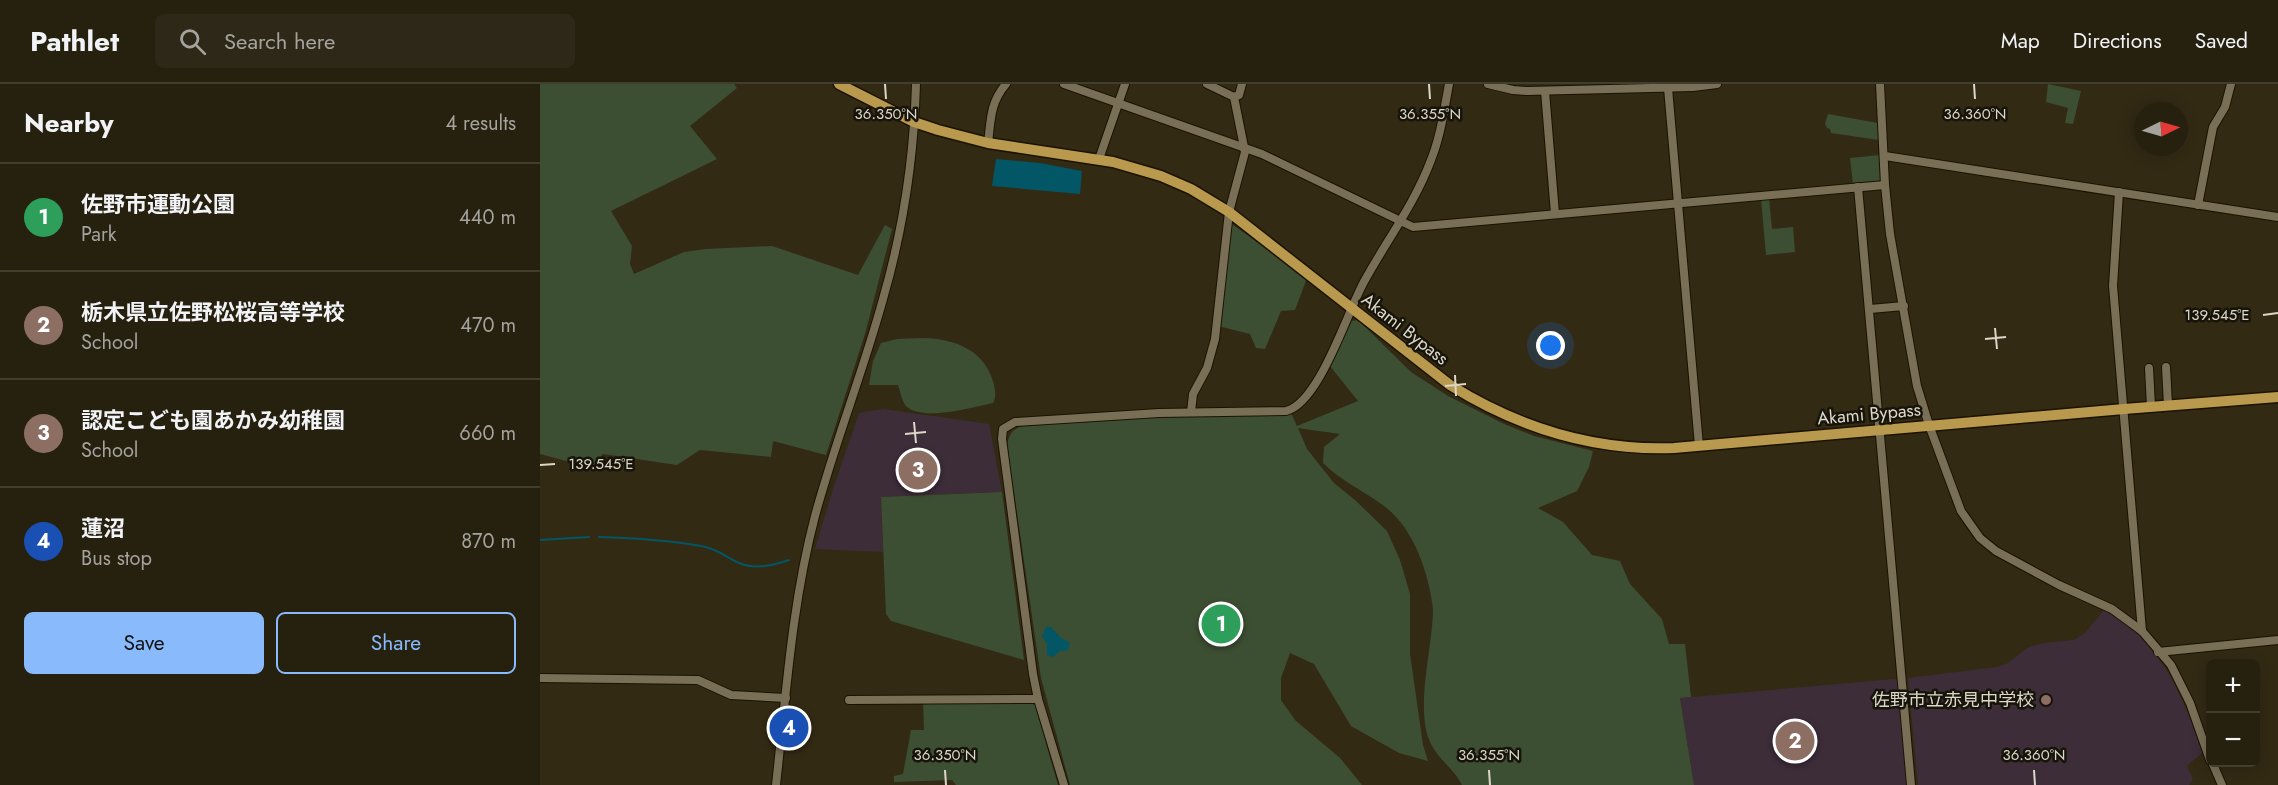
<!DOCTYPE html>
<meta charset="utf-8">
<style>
body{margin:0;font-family:Jost,"Noto Sans JP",sans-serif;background:#2e2818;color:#f1f3f6}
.controls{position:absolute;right:18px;bottom:18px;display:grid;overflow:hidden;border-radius:9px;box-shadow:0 3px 15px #0003}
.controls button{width:54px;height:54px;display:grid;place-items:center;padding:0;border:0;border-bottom:2px solid #423e2f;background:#26200f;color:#f1f3f6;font:30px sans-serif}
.compass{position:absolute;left:1594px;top:18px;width:54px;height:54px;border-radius:50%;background:#26200f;box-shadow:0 3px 15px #0003;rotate:85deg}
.you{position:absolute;left:1011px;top:262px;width:21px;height:21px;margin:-15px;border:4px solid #fff;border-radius:50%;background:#1a73e8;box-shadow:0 0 0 9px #1a73e833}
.badge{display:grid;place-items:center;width:39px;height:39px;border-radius:50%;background:#88bafc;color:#fff;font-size:20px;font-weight:700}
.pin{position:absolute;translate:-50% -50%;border:3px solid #fff;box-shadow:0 2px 6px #0006}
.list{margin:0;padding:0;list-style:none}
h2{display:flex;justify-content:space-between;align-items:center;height:78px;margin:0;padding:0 24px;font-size:26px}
h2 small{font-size:20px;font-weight:400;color:#a4a39e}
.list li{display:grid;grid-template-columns:39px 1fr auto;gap:18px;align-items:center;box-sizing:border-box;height:108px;padding:0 24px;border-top:2px solid #423e2f}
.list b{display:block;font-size:22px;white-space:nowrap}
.list p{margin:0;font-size:20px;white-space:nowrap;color:#a4a39e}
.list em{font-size:20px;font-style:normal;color:#a4a39e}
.actions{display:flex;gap:12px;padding:18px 24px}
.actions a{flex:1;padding:14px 0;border:2px solid #88bafc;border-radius:9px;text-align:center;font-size:21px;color:#88bafc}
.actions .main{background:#88bafc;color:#111}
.icon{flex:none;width:33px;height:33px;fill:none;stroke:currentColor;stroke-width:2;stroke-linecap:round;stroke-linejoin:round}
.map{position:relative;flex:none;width:1738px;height:701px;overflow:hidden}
header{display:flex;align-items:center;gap:36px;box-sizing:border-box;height:84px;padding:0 30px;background:#26200f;border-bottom:2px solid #423e2f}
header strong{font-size:28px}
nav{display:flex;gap:33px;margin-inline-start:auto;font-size:21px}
.search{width:420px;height:54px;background:#2e2818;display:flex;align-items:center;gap:15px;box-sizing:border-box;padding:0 21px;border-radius:9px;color:#a4a39e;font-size:22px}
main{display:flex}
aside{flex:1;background:#26200f}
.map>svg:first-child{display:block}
</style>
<header>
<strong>Pathlet</strong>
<div class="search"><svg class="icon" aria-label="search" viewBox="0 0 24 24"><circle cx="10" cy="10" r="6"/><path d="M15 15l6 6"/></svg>Search here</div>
<nav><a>Map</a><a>Directions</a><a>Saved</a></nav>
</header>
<main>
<aside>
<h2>Nearby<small>4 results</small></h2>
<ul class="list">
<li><span class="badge" style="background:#2e9e5b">1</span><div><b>佐野市運動公園</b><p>Park</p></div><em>440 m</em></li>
<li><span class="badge" style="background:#8d6e63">2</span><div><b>栃木県立佐野松桜高等学校</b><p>School</p></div><em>470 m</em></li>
<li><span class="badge" style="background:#8d6e63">3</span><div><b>認定こども園あかみ幼稚園</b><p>School</p></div><em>660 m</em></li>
<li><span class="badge" style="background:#1a4fb4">4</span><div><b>蓮沼</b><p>Bus stop</p></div><em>870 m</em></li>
</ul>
<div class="actions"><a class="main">Save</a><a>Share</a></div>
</aside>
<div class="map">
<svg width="1738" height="701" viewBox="0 0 1738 701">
<rect width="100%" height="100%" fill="#332a14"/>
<g fill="#3d2d39">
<polygon points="343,325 449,340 462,408 341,413 343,468 275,465 293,405 319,329"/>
<polygon points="1565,525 1603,553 1631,593 1652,638 1662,669 1647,682 1653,695 1649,701 1378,701 1368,594 1457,583 1468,579 1487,564 1503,559 1534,556 1545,549"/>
<polygon points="1355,595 1358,597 1367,701 1154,701 1140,614"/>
</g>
<g fill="#3d4f33">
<polygon points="0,0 194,0 197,4 150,42 177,75 71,127 92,162 90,180 94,190 144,168 166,165 232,162 318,191 345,141 352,145 325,250 286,371 233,357 231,373 160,366 137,381 63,370 52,384 0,370"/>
<polygon points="1508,0 1541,7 1533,40 1525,39 1528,24 1506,18"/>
<polygon points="1288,30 1338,39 1339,56 1291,49 1290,45 1287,44 1285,40"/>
<polygon points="1340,71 1343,97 1313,100 1310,74"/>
<polygon points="1229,114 1232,145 1253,143 1255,168 1226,171 1221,115"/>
<polygon points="689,138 767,194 755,226 741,227 725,265 716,264 710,250 678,242"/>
<path d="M818 236 871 288 908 312 964 340 994 352 1053 367 1049 383 1037 407 998 424 1023 438 1052 471 1080 477 1090 500 1122 535 1129 560H1145L1151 613 1140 614 1154 701H922C914 685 899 676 891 660 874 627 893 563 893 525 889 490 874 444 844 422 824 407 801 397 783 379L784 363 800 350 758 344 767 365 794 399 815 416 847 447 860 476 870 510V570L883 661 888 677 859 669 811 642 774 580 750 569 741 594V616L755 636 800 674 822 701H530L501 594 467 360C470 348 474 344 486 341L617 333 751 329 757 342 818 317 790 282 811 237Z"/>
<path d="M383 254C414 255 443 265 453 297 455 305 457 312 453 319 433 323 382 338 366 322 362 317 360 307 358 301H329L333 277 341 259 357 255Z"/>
<polygon points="462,408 484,576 351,537 346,530 341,413"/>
<polygon points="383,618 490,619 495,621 518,701 416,701 412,696 354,698 354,692 363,690 371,646 384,646"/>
</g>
<g fill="#025666">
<polygon points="456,75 500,79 542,87 540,110 452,102"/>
<polygon points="506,543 511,543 521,554 530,559 528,566 520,567 513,573 507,571 507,560 502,552"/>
</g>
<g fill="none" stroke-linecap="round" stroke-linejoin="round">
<g stroke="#025666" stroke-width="2">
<path d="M59 453C93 454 127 456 161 462 176 464 186 473 199 479 215 486 234 481 249 476"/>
<polyline points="0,456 49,453"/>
</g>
<g stroke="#1b1300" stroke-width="10">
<g id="minor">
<polyline points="524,0 722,70 873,143 1345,101"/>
<polyline points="948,0 973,6 987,7 1153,3 1177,0"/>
<polyline points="1340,0 1345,101 1350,150 1377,302 1389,341 1421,427 1440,454 1456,467 1519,501 1572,525 1602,547 1631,581 1650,619 1670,676"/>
<polyline points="1128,4 1159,362"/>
<polyline points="1005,7 1015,130"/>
<polyline points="694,13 699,11 702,0"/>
<path d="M448 59C451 35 450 19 466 0"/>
<polyline points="1345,72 1738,133"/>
<polyline points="559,75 585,0"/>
<polyline points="1318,103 1371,701"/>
<polyline points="1579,108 1573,202 1602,547"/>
<polyline points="1658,121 1673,43 1685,23 1691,0"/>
<polyline points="1330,225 1364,222"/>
<polyline points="1626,283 1628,321"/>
<polyline points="1609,284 1611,323"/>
<polyline points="651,328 653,310 667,284 675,255 689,128 705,68 694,13 667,0"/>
<polyline points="1618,568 1738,556"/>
<polyline points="0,594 158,596 191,611 246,614"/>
<polyline points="309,616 498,615"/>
<polyline points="1672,678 1682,701"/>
<path d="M236 701C246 611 252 519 275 432 295 358 323 288 343 215 363 146 374 72 376 0"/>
<path d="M524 701 498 615 493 590 462 355 463 345 475 338 619 329 746 327C780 319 808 225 825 196 847 156 875 119 891 76 901 51 904 26 909 0"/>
</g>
</g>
<g stroke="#1b1300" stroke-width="13">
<path id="major" d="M299 0 374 38 398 46 448 59 573 78 621 92 651 105 689 128 910 301C979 344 1052 367 1134 364L1584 325 1738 313"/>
</g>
<use href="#minor" stroke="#796f57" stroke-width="8"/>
<use href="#major" stroke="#b8994d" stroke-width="10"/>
</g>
<path fill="none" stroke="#dcd7c9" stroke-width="2" d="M345 0 346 15M889 0 890 15M1434 0 1435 15M1723 231 1738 229M1455 244 1457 265M1445 255 1466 253M915 291 916 312M905 302 926 300M374 338 376 359M365 350 386 348M0 381 15 380M405 686 406 701M949 686 950 701M1494 686 1495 701"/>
<circle fill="#8d6e63" stroke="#17140a" stroke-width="2" cx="1506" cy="616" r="6"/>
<g text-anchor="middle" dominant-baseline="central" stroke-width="5" stroke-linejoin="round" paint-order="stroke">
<g font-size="18" fill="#dcd7c9" stroke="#17140a">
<text transform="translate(865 245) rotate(38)">Akami Bypass</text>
<text transform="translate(1329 330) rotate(-5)">Akami Bypass</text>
</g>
<g font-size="18" fill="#dcd7c9" stroke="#17140a" text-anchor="end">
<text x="1494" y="616">佐野市立赤見中学校</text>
</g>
</g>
<g font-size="15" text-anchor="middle" fill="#dcd7c9" stroke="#17140a" stroke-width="5" stroke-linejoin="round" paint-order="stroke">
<text x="346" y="35">36.350°N</text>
<text x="890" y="35">36.355°N</text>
<text x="1435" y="35">36.360°N</text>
<text x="1677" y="236">139.545°E</text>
<text x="61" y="385">139.545°E</text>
<text x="405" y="676">36.350°N</text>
<text x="949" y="676">36.355°N</text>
<text x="1494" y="676">36.360°N</text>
</g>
</svg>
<div class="controls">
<button>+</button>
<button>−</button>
</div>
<svg class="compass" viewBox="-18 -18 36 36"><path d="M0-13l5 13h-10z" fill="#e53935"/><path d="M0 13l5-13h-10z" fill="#a4a39e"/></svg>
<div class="you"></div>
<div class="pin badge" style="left:681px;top:540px;background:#2e9e5b">1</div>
<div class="pin badge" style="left:1255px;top:657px;background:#8d6e63">2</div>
<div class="pin badge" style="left:378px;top:386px;background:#8d6e63">3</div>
<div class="pin badge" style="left:249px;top:644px;background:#1a4fb4">4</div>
</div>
</main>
